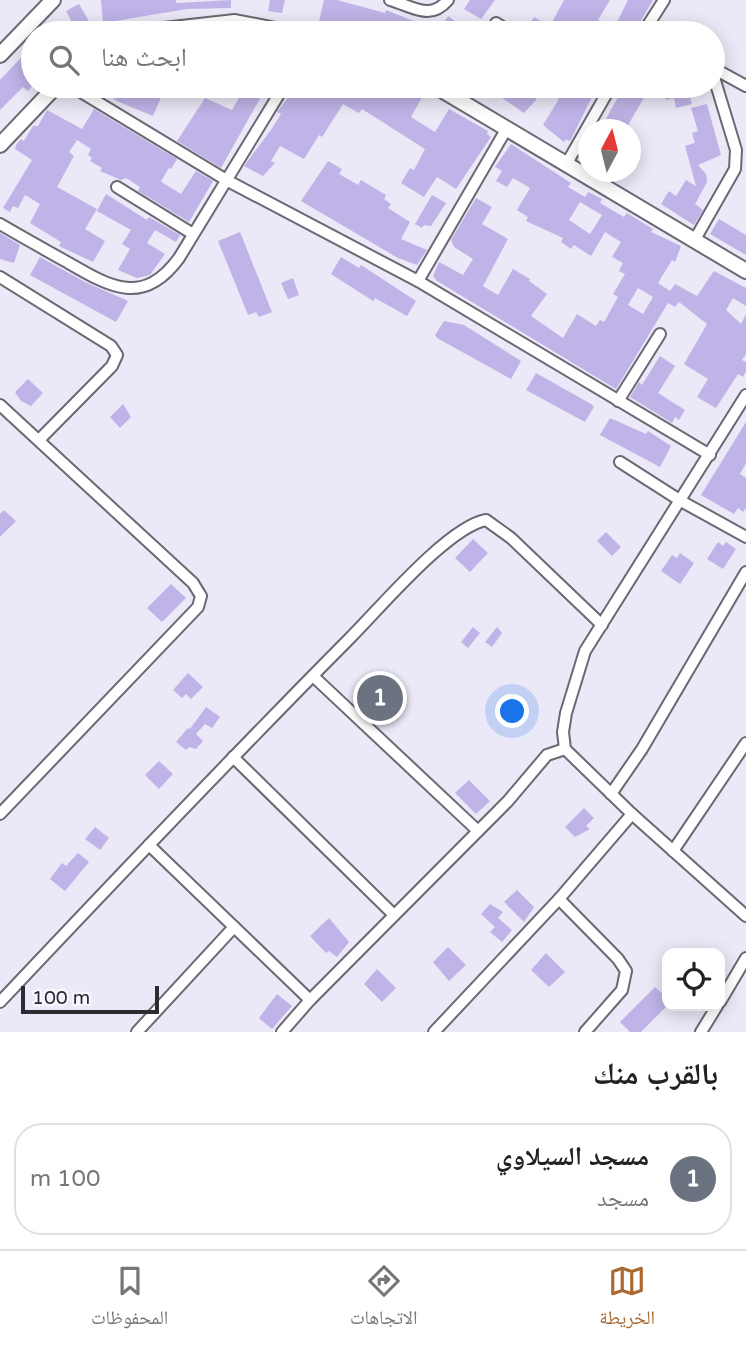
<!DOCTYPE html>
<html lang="ar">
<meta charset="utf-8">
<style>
body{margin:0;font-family:"Varela Round","Noto Naskh Arabic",sans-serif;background:#f6f6f6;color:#222;direction:rtl}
.controls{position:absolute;right:21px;bottom:21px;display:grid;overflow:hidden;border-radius:14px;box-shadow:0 4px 18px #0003}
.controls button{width:63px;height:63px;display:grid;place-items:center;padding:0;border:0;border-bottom:2px solid #e0e0e0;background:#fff;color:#222;font:35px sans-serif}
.compass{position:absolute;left:578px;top:119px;width:63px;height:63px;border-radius:50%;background:#fff;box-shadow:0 4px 18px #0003;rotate:7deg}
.scale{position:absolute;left:21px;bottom:18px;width:138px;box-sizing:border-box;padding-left:7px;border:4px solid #2c2b31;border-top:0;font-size:19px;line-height:24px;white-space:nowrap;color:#2c2b31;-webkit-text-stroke:5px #f8f7fd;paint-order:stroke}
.you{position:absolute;left:513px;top:712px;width:24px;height:24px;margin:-18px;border:5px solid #fff;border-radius:50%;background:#1a73e8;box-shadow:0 0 0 10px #1a73e833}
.badge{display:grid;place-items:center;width:46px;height:46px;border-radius:50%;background:#aa6932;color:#fff;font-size:23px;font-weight:700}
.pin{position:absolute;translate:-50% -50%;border:4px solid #fff;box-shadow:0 2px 7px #0006}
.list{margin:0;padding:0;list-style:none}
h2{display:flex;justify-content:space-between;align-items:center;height:91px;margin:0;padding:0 28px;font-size:30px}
h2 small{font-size:23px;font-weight:400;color:#767676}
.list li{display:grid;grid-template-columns:46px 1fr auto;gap:21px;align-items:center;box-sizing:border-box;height:112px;margin:0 14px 14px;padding:0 14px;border:2px solid #e0e0e0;border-radius:28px}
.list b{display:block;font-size:26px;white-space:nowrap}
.list p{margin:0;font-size:23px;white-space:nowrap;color:#767676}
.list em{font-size:23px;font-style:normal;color:#767676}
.icon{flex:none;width:38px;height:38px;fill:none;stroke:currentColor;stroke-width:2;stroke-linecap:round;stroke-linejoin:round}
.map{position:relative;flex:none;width:746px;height:1032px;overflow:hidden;direction:ltr}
.search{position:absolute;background:#fff;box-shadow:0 4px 18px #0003;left:21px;right:21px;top:21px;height:77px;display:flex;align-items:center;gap:18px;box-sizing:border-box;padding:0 24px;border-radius:38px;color:#767676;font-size:26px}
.sheet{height:217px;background:#fff}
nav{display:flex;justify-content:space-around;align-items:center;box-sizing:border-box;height:98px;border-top:2px solid #e0e0e0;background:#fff;font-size:19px;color:#767676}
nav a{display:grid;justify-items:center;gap:4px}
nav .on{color:#aa6932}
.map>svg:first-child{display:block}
</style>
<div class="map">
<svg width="746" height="1032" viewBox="0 0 746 1032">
<rect width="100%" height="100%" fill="#ebe8f7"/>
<g fill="#c0b3e7" fill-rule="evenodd">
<polygon points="101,0 176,0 176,3 231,0 231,8 187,9 103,23"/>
<polygon points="270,0 285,0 282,13 268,11"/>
<polygon points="324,0 337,0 385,13 386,10 431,28 427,33 373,33 350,27 349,31 333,28 319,21"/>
<polygon points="470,0 495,0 481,19 464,9"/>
<polygon points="564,0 610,0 598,20 609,26 605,33 524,33 534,17 550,26"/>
<polygon points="628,0 653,0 634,32 617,22"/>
<polygon points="79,4 94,30 88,33 54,33 71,20 66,11"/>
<polygon points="448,16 468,31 473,23 490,33 448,33 440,29"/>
<polygon points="33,45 33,85 28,91 23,87 0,110 0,80"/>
<polygon points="93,86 166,86 153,116 119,102"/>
<polygon points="231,86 267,86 221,168 177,141 205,98 232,110 242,92"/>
<polygon points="297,86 414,86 425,92 411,117 435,132 449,109 488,131 487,134 491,137 456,189 437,177 424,197 401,183 410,168 414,170 425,149 362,109 359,113 343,104 322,137 319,135 304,159 280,146 271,161 275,163 263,176 244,166 273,127 281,114 277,112"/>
<polygon points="487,86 521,86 536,94 536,100 524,113 498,95 496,98 483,93"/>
<polygon points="557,86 577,86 593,95 570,141 566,139 564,142 543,125 559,99 552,95"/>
<polygon points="624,86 651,86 625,130 600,130"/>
<polygon points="687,86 692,104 676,108 674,98 666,100 662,87"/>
<polygon points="707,104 721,155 698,165 706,174 707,182 695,204 703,210 694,225 661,204 669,191 676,196 686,180 696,186 685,146 695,143 692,133 698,131 691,108"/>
<polygon points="94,109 177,159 171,169 169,168 161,181 163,183 181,194 196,171 213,181 189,222 138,191 140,187 126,178 121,180 100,171 102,168 90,161 92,158 88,155 91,149 77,140 69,152 74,156 57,187 97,209 85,229 105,241 93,262 59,246 61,242 30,223 40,204 25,195 18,208 13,206 10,212 3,208 32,160 15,149 16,145 21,139 24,141 33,126 38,126 47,110 82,129"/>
<path d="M511 144 571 183 568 187 585 197 588 192 602 199 600 203 624 217 627 213 653 229 651 232 681 246 675 262 672 260 658 283 670 291 675 284 697 296 714 271 746 288V306L733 298 726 310 741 324 746 314V354L742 360 746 362V371L743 377 738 374 716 408 697 397 708 379 684 364 707 324 679 302 675 307 668 303 616 389 437 281 433 276 439 262 463 275 473 259 454 247 451 240 476 198 492 207 482 224 508 239 483 286 498 295 513 269 530 279 529 281 547 294 531 316 563 338 577 314 596 326 600 320 604 322 618 297 613 294 625 274 619 271 623 263 612 257 621 242 605 232 591 256 574 245 571 249 561 242 563 238 526 221 528 217 517 210 530 188 513 178 507 187 496 181 502 171 495 167ZM580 202 602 215 590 234 569 220ZM638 288 653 297 643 314 628 305Z"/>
<polygon points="328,161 342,169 339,174 358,185 361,180 386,195 384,199 391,204 388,208 410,222 401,239 427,250 417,265 398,258 301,201"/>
<polygon points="106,194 147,220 149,217 180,235 176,242 155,230 147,243 165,254 150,275 137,278 118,270 130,249 122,244 131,230 97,211"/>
<polygon points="432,195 446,203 431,226 424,225 422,228 415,224"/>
<polygon points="719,219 746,235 746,255 710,234"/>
<polygon points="240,232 272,312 259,317 256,312 248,315 218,241"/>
<polygon points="0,233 20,245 14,263 0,259"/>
<polygon points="40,257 85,282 128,301 116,322 30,275"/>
<polygon points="341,257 359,268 361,265 416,301 407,316 375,298 373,301 331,274"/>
<polygon points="293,278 299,295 288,299 281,283"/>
<polygon points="444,321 464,325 521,361 511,379 437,338 435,335"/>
<polygon points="660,356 675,366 658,393 685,410 679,420 675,417 672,423 630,397 639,382 642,385"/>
<polygon points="536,373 591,404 594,407 585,422 526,390"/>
<polygon points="28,379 43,393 31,406 21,401 15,392"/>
<polygon points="123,404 131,417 120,428 110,417"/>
<polygon points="610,418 646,434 648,431 671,446 660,467 600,435"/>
<polygon points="746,422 746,463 740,474 746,478 746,508 743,512 738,508 734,514 701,495"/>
<polygon points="4,510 16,521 0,537 0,514"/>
<polygon points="606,532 621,547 612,556 597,541"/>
<polygon points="473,539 488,553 470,572 455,558"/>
<polygon points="718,542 723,546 726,542 736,549 723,569 707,559"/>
<polygon points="680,553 694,563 680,584 661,571 672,555 677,558"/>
<polygon points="171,584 186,598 162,622 147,608"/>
<polygon points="473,627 480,633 468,648 461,642"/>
<polygon points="497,627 502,633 492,647 485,642"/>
<polygon points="188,673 203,687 191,699 186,694 182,698 173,690"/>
<polygon points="206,707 220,717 212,728 205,724 196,734 203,741 196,749 189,747 186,750 176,742 188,728 190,729"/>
<polygon points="159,761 173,774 159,789 145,775"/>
<polygon points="469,780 490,801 476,814 455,793"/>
<polygon points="584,808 594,818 586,826 590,829 575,837 565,827"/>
<polygon points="95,827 109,838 100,850 85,839"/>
<polygon points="78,853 89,862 65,891 50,879 62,863 66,866"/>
<polygon points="517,890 534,907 524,922 504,902"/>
<polygon points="490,904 503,912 498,918 512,930 502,942 490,932 495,927 481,914"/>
<polygon points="329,918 349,942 337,957 329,951 326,953 310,936"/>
<polygon points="448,947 466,965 449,981 433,962"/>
<polygon points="546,953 565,972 549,987 531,970"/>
<polygon points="377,969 396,988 382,1002 364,984"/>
<polygon points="655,987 667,998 667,1006 641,1032 630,1032 620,1022"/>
<polygon points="277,994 292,1006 272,1029 259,1018"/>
</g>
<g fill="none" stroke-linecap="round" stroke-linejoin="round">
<g stroke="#6b6874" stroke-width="14">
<g id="minor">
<path d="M390 0C414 7 430 21 448 0"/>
<polyline points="496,23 512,33"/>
<polyline points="643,33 664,0"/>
<polyline points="713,68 746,86"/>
<polyline points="71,86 228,181 418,281 710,455"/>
<polyline points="567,163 611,86"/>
<polyline points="117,187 193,234"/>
<path d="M0 224C22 237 44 249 67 262 110 287 143 307 179 258L284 86"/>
<polyline points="694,241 735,169 736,150 713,74"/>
<polyline points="0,277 111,346 117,355 112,366 39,440"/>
<polyline points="418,281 507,128"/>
<polyline points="746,395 585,651 566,713 563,732 565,749 632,814 746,916"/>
<polyline points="618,401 660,334"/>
<polyline points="0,405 193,583 201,596 198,607 0,814"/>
<polyline points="620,462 681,501 746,537"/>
<polyline points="313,676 478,831"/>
<polyline points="233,757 394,915"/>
<polyline points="611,794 642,749 746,572"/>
<polyline points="149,845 310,1000"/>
<polyline points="673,851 746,743"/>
<polyline points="559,899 618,959 626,971 622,990 585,1032"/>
<path d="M0 1002C116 879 232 757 351 637 380 608 448 527 486 520L511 538 602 625"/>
<polyline points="720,1002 746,958"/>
<polyline points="137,1032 234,927"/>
<polyline points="282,1032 310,1000 508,801 547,755 565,749"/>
<polyline points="434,1032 559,899 632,814"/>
<polyline points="701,1032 717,1006"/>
</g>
</g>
<g stroke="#6b6874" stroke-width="18">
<g id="tertiary">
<polyline points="137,33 235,22 291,33"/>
<polyline points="0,55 53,0"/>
<polyline points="435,86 746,271"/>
<polyline points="0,145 56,86"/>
</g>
</g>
<use href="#minor" stroke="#fff" stroke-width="10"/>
<use href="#tertiary" stroke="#fff" stroke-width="14"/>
</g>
</svg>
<div class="controls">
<button><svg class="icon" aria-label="locate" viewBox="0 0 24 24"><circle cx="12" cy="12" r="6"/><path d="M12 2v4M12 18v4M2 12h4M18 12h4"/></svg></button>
</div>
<svg class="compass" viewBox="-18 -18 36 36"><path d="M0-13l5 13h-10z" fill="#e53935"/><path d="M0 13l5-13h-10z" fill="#767676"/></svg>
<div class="scale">100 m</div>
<div class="you"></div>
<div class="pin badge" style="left:380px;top:698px;background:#6b7280">1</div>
<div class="search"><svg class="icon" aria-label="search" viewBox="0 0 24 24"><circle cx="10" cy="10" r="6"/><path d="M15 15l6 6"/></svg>ابحث هنا</div>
</div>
<section class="sheet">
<h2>بالقرب منك<small></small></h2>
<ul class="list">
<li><span class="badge" style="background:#6b7280">1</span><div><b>مسجد السيلاوي</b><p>مسجد</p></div><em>100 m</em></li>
</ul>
</section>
<nav>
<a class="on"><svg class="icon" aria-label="map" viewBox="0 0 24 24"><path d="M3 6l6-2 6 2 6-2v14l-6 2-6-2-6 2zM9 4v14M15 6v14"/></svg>الخريطة</a>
<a><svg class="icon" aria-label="directions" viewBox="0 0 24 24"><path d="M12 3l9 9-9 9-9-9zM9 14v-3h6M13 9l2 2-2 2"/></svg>الاتجاهات</a>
<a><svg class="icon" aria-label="saved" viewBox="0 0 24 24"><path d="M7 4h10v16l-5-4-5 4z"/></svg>المحفوظات</a>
</nav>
